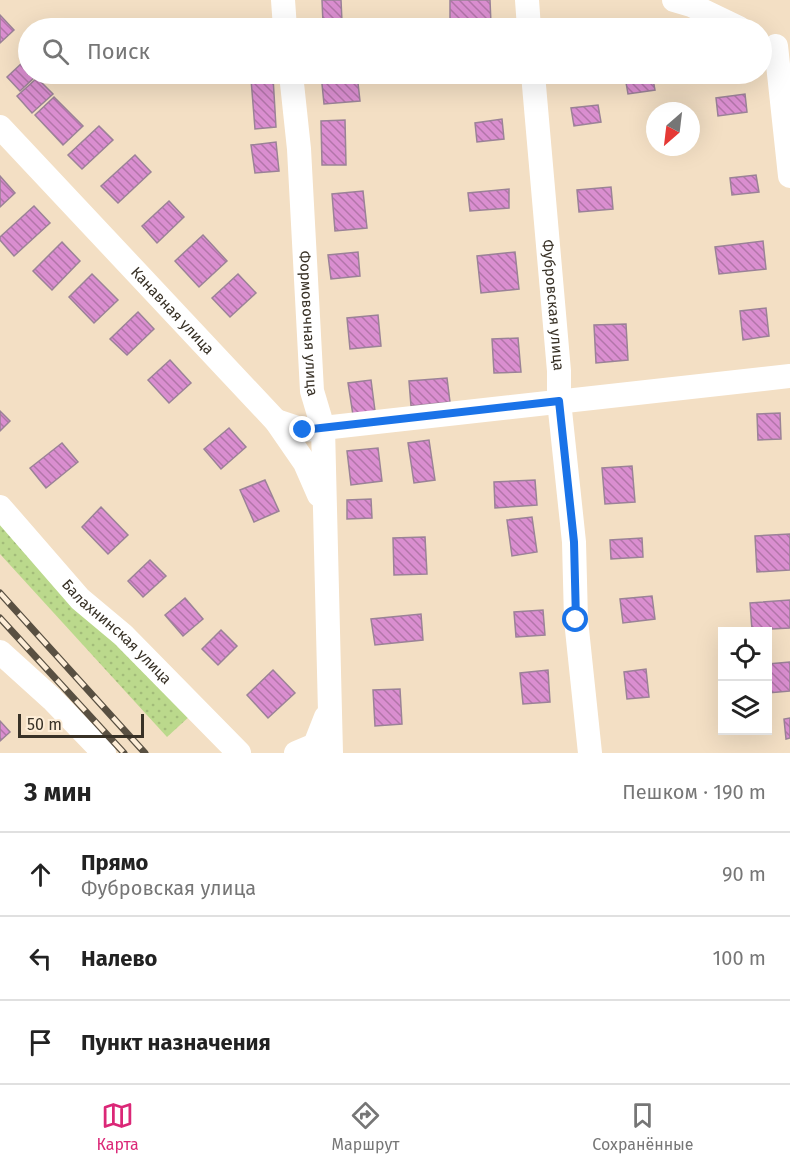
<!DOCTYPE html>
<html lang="ru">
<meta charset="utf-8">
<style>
body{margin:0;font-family:"Fira Sans",sans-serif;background:#f6f6f6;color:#222}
.controls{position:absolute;right:18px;bottom:18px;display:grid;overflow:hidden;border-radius:0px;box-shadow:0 6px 24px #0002}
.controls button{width:54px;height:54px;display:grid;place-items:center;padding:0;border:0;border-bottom:2px solid #e0e0e0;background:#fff;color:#222;font:30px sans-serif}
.compass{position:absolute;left:646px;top:102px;width:54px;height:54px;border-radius:50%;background:#fff;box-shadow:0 6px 24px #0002;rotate:208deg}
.scale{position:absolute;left:18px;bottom:15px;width:126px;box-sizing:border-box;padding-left:6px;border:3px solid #383126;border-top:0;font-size:16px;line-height:21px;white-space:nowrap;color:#383126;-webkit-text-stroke:4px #fdedd7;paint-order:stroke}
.stop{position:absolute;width:18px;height:18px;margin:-14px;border:4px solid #1a73e8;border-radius:50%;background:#fff}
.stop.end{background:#1a73e8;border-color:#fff;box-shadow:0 2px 6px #0008}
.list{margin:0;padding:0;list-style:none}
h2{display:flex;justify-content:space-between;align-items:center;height:78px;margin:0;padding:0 24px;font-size:26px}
h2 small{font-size:20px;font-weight:400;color:#767676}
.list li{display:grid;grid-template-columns:39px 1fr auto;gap:18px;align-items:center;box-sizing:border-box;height:84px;padding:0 24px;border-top:2px solid #e0e0e0}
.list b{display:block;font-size:22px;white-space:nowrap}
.list p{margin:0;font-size:20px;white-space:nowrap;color:#767676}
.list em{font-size:20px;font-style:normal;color:#767676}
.icon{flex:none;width:33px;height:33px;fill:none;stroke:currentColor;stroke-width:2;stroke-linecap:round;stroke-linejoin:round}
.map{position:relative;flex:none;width:790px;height:753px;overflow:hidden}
.search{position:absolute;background:#fff;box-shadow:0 6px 24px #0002;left:18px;right:18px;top:18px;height:66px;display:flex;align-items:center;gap:15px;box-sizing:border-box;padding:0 21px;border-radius:33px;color:#767676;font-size:22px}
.sheet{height:330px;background:#fff}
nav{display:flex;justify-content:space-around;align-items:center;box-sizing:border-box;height:84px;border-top:2px solid #e0e0e0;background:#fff;font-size:16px;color:#767676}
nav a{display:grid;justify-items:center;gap:3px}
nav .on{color:#db2777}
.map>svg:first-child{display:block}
</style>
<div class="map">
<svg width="790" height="753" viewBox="0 0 790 753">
<defs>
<pattern id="green-dots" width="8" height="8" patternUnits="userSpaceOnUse" patternTransform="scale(1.5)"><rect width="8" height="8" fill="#bbd98c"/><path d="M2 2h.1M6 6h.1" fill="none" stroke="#a2bb79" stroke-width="1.8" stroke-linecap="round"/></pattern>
<pattern id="building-back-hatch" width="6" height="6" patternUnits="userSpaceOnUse" patternTransform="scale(1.5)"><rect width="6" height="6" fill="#da8ed0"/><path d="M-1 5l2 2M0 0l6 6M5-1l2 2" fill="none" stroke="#b275a9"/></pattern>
</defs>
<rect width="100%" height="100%" fill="#f3dfc4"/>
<polygon fill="url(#green-dots)" points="0,517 191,715 167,737 0,554"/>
<g fill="url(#building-back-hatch)" stroke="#9b8297" stroke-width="1.5">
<polygon points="322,0 341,0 342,22 323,23"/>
<polygon points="450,0 490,0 491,24 450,25"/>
<polygon points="0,15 14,30 0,43"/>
<polygon points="24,61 28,66 28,74 37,75 20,91 7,77"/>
<polygon points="321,74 357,74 360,101 324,104"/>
<polygon points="477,74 494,74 495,80 478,82"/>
<polygon points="652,74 655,90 628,94 625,77"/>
<polygon points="273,77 276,127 255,129 251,79"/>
<polygon points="37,78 53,94 32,113 17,96"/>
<polygon points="745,94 747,112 718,116 716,98"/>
<polygon points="54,97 83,126 63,145 35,115"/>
<polygon points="598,105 601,122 574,126 571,108"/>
<polygon points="502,119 504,139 477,142 475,123"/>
<polygon points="345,120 346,165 322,165 321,121"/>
<polygon points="99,126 113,140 82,169 68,155"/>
<polygon points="276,142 279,171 255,173 251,145"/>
<polygon points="135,155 151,172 118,203 101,186"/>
<polygon points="756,175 759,192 732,195 730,178"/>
<polygon points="0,176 15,193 0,207"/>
<polygon points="611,187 613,209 579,212 577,190"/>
<polygon points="509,189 509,208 470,211 468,193"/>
<polygon points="363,191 367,228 335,231 332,194"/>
<polygon points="169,201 184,217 157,243 142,226"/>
<polygon points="34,206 50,223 14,256 0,240 0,237"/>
<polygon points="203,235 227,261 199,287 175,261"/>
<polygon points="763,241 766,269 719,274 715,247"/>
<polygon points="62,242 80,261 52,290 33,271"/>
<polygon points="358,252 360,276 331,279 328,255"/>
<polygon points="515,252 519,289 481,293 477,256"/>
<polygon points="92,274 118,300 94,323 69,297"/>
<polygon points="238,274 256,293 230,317 212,298"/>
<polygon points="766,308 769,336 743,340 740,311"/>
<polygon points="138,312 154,329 127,355 110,339"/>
<polygon points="378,315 381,346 350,349 347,318"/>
<polygon points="626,324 628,360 596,363 594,325"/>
<polygon points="518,338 521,372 494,373 492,339"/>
<polygon points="170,360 191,383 169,403 148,380"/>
<polygon points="447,378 450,402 411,406 409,381"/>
<polygon points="371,380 375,411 353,415 348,383"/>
<polygon points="0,411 10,421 0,431"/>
<polygon points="780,413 781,439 758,440 757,414"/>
<polygon points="229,428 246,447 221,469 204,449"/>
<polygon points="429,440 435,480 414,483 408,443"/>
<polygon points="62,443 78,462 46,488 30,468"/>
<polygon points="378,448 382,481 351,485 347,451"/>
<polygon points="632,466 635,502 605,504 602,468"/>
<polygon points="265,480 279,511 254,522 240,490"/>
<polygon points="535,480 537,505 495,508 494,482"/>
<polygon points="371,499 372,518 347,519 347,500"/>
<polygon points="101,507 128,535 108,554 82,527"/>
<polygon points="532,517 537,552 512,556 507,520"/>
<polygon points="790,534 790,570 757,572 755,536"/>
<polygon points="425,537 427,574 394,575 393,538"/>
<polygon points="642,538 643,557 611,559 610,540"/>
<polygon points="150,560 166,576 143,597 128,581"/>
<polygon points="652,596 655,619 623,623 620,599"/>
<polygon points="185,598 203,619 183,636 165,615"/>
<polygon points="790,600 790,628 752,630 750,603"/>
<polygon points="543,610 545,635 516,637 514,612"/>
<polygon points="421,614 423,640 375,645 371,619"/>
<polygon points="221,630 237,646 218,665 202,649"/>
<polygon points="790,662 790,691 768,693 768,664"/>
<polygon points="646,669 649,697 627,699 624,672"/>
<polygon points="273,670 295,693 268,718 247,695"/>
<polygon points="548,670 550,702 523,704 520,673"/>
<polygon points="400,689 402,724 375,726 373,690"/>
<polygon points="790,718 790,738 786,739 784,719"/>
<polygon points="0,721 10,732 0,741"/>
</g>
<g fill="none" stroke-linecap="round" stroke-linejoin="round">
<g stroke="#fff" stroke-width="24">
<polyline points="283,0 285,28"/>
<polyline points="527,0 529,28"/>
<polyline points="674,0 691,5 739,28"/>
<polyline points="776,46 790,176"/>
<path id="s1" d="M291 74 299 149 312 391 323 428 331 753"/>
<path id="s2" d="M533 74 559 371V401L574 542 576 620 590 753"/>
<path id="s3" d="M0 127 276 421 305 463 319 495"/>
<polyline points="276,421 303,430 323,428 790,376"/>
<path id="s4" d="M0 507 80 599 123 635 239 753"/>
<polyline points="0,652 52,699 104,753"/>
<polyline points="296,753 315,745 326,717"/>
</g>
<g stroke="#595042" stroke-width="7">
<g id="rail">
<polyline points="0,593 145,753"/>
<polyline points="0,618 124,753"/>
</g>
</g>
<use href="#rail" stroke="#fdedd7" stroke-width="4.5" stroke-dasharray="14" stroke-linecap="butt"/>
</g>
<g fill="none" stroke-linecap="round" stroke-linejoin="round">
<polyline stroke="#1a73e8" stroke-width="8" points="303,430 559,401 574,542 576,620"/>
</g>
<g text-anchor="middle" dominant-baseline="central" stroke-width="4.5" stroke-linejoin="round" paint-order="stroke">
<g font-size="15" fill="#383126" stroke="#fdedd7">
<text stroke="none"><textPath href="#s2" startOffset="232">Фубровская улица</textPath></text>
<text stroke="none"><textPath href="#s3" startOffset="252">Канавная улица</textPath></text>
<text stroke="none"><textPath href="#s1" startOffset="250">Формовочная улица</textPath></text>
<text stroke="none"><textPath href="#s4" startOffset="171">Балахнинская улица</textPath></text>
</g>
</g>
</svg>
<div class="controls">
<button><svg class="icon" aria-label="locate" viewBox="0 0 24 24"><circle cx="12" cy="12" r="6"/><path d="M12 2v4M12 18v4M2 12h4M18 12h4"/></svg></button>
<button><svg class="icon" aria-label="layers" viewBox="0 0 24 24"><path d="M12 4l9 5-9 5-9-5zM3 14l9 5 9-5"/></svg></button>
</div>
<svg class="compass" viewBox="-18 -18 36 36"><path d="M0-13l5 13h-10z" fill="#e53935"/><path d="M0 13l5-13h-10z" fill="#767676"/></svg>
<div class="scale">50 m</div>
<div class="stop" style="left:576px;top:620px"></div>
<div class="stop end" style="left:303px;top:430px"></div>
<div class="search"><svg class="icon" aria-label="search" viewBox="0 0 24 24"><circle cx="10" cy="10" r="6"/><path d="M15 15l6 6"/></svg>Поиск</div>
</div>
<section class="sheet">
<h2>3 мин<small>Пешком · 190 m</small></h2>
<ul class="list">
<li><svg class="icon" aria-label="ahead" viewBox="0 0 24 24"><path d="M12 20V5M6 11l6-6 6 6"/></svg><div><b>Прямо</b><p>Фубровская улица</p></div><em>90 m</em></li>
<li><svg class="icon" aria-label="left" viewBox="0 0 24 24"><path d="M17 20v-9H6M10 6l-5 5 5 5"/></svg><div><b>Налево</b></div><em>100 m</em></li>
<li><svg class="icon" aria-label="arrive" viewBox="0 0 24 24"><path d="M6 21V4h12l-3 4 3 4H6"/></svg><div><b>Пункт назначения</b></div></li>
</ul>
</section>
<nav>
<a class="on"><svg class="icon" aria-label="map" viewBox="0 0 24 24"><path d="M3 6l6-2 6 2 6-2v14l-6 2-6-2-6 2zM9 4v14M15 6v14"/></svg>Карта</a>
<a><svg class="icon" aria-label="directions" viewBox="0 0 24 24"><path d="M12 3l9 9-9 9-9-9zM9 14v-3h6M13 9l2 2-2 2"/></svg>Маршрут</a>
<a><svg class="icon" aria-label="saved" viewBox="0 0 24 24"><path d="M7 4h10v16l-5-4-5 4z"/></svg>Сохранённые</a>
</nav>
